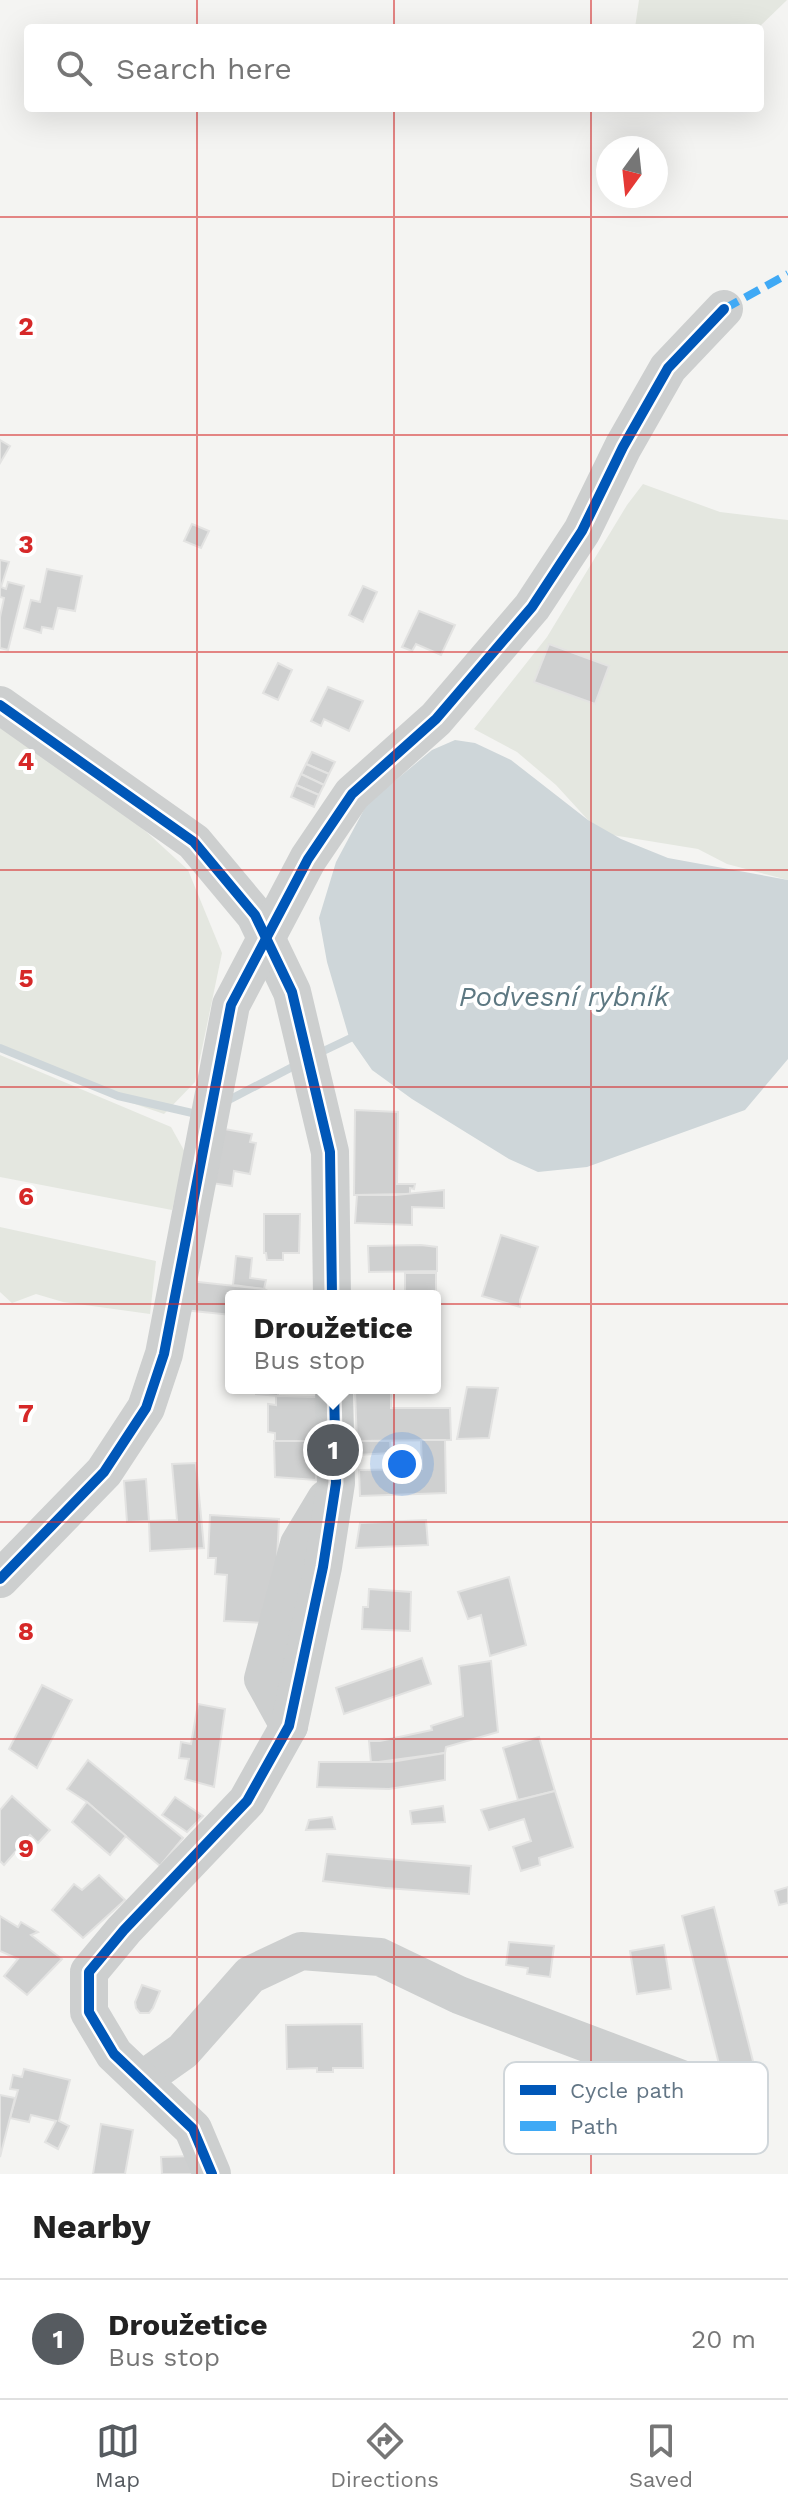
<!DOCTYPE html>
<meta charset="utf-8">
<style>
body{margin:0;font-family:"Work Sans",sans-serif;background:#f2f2f2;color:#222}
.compass{position:absolute;left:596px;top:136px;width:72px;height:72px;border-radius:50%;background:#fff;box-shadow:0 8px 32px #0002;rotate:195deg}
.you{position:absolute;left:402px;top:1464px;width:28px;height:28px;margin:-20px;border:6px solid #fff;border-radius:50%;background:#1a73e8;box-shadow:0 0 0 12px #1a73e833}
.badge{display:grid;place-items:center;width:52px;height:52px;border-radius:50%;background:#565b60;color:#fff;font-size:26px;font-weight:700}
.pin{position:absolute;translate:-50% -50%;border:4px solid #fff;box-shadow:0 2px 8px #0006}
.popup{position:absolute;left:225px;top:1290px;width:216px;height:104px;box-sizing:border-box;display:grid;place-content:center;border-radius:8px;background:#fff;filter:drop-shadow(0 2px 6px #0005);font-size:26px;white-space:nowrap;color:#767676}
.popup b{font-size:30px;color:#222}
.popup::after{content:'';position:absolute;left:50%;top:100%;margin-left:-16px;border:16px solid transparent;border-top-color:#fff}
.list{margin:0;padding:0;list-style:none}
h2{display:flex;justify-content:space-between;align-items:center;height:104px;margin:0;padding:0 32px;font-size:34px}
h2 small{font-size:26px;font-weight:400;color:#767676}
.list li{display:grid;grid-template-columns:52px 1fr auto;gap:24px;align-items:center;box-sizing:border-box;height:120px;padding:0 32px;border-top:2px solid #e0e0e0}
.list b{display:block;font-size:30px;white-space:nowrap}
.list p{margin:0;font-size:26px;white-space:nowrap;color:#767676}
.list em{font-size:26px;font-style:normal;color:#767676}
.icon{flex:none;width:44px;height:44px;fill:none;stroke:currentColor;stroke-width:2;stroke-linecap:round;stroke-linejoin:round}
.map{position:relative;flex:none;width:788px;height:2174px;overflow:hidden}
.search{position:absolute;background:#fff;box-shadow:0 8px 32px #0002;left:24px;right:24px;top:24px;height:88px;display:flex;align-items:center;gap:20px;box-sizing:border-box;padding:0 28px;border-radius:8px;color:#767676;font-size:30px}
.sheet{height:224px;background:#fff}
nav{display:flex;justify-content:space-around;align-items:center;box-sizing:border-box;height:112px;border-top:2px solid #e0e0e0;background:#fff;font-size:22px;color:#767676}
nav a{display:grid;justify-items:center;gap:4px}
nav .on{color:#565b60}
.map>svg:first-child{display:block}
</style>
<div class="map">
<svg width="788" height="2174" viewBox="0 0 788 2174">
<rect width="100%" height="100%" fill="#f4f4f2"/>
<g fill="#e4e7e0">
<polygon points="639,0 787,0 758,28 635,28"/>
<polygon points="643,484 720,512 788,520 788,880 727,864 698,849 612,835 588,820 556,785 517,752 474,729 547,637 627,505"/>
<polygon points="0,725 117,805 188,870 222,953 195,1082 164,1114 97,1091 0,1049"/>
<polygon points="0,1055 171,1127 186,1154 172,1210 0,1177"/>
<polygon points="0,1227 156,1261 150,1314 63,1302 36,1294 12,1303 0,1292"/>
</g>
<polygon fill="#ced6d9" points="455,740 475,743 511,760 588,820 621,839 668,858 788,880 788,1059 745,1110 587,1167 538,1172 509,1159 412,1099 372,1070 349,1037 327,962 319,918 336,862 367,804 432,750"/>
<g fill="none" stroke-linecap="round" stroke-linejoin="round">
<g stroke="#ced6d9" stroke-width="8">
<polyline points="0,1048 118,1096 201,1115"/>
<polyline points="315,1055 357,1035"/>
<polyline points="223,1103 300,1063"/>
</g>
</g>
<g fill="#cfd0d0" stroke="#e3e3e2" stroke-width="2">
<polygon points="0,440 10,446 0,463"/>
<polygon points="192,524 209,531 201,548 184,541"/>
<polygon points="0,560 9,562 1,587 6,589 8,582 24,586 8,650 0,648 0,617 4,598 0,597"/>
<polygon points="47,569 82,576 75,611 58,608 53,629 42,627 41,633 24,628 31,600 40,602"/>
<polygon points="363,586 377,592 363,622 349,615"/>
<polygon points="419,611 455,625 441,655 416,644 412,651 402,647"/>
<polygon points="549,644 609,666 595,704 534,682"/>
<polygon points="278,663 292,670 278,700 263,693"/>
<polygon points="328,687 363,701 349,731 324,719 321,726 311,721"/>
<polygon points="312,752 335,762 329,774 306,764"/>
<polygon points="306,764 329,774 324,785 301,774"/>
<polygon points="301,774 324,785 319,795 296,785"/>
<polygon points="296,785 319,795 314,807 291,797"/>
<polygon points="355,1110 398,1112 397,1184 415,1184 414,1189 410,1188 410,1194 354,1195"/>
<polygon points="219,1128 252,1134 250,1142 256,1143 250,1174 234,1171 232,1186 211,1183"/>
<polygon points="444,1190 444,1208 412,1207 412,1225 355,1223 357,1195 396,1195"/>
<polygon points="264,1214 300,1214 299,1253 283,1253 283,1260 267,1260 266,1253 264,1253"/>
<polygon points="501,1235 538,1247 520,1300 520,1307 482,1296"/>
<polygon points="421,1245 437,1247 437,1271 369,1272 368,1246"/>
<polygon points="236,1256 252,1258 250,1278 266,1280 264,1289 233,1285"/>
<polygon points="405,1273 436,1273 436,1361 435,1296 405,1296"/>
<polygon points="189,1281 264,1289 268,1291 267,1296 231,1296 231,1315 184,1310"/>
<polygon points="467,1387 498,1388 489,1438 457,1439"/>
<polygon points="256,1388 278,1388 278,1396 256,1394"/>
<polygon points="391,1390 391,1408 450,1408 451,1440 357,1441 355,1392"/>
<polygon points="276,1396 318,1397 318,1441 275,1442 275,1433 268,1432 268,1404 276,1405"/>
<polygon points="421,1440 445,1440 446,1493 360,1496 359,1470 422,1469"/>
<polygon points="274,1441 318,1441 316,1480 275,1477"/>
<polygon points="357,1441 390,1441 391,1453 358,1455"/>
<polygon points="196,1463 204,1548 150,1551 149,1521 177,1520 172,1464"/>
<polygon points="146,1479 149,1521 127,1522 124,1481"/>
<polygon points="210,1515 279,1519 277,1560 267,1623 224,1621 227,1575 215,1574 216,1558 208,1558"/>
<polygon points="426,1520 428,1545 356,1548 360,1523"/>
<polygon points="509,1577 526,1645 490,1656 481,1615 468,1619 458,1592"/>
<polygon points="369,1589 411,1592 410,1631 362,1629 363,1607 368,1607"/>
<polygon points="422,1658 431,1684 344,1714 336,1688"/>
<polygon points="491,1661 498,1732 446,1747 445,1753 371,1763 369,1741 380,1741 432,1730 431,1726 463,1716 459,1666"/>
<polygon points="42,1685 72,1700 37,1768 9,1749"/>
<polygon points="198,1704 225,1709 214,1787 185,1779 189,1759 179,1758 181,1742 191,1744"/>
<polygon points="539,1737 555,1791 518,1800 503,1748"/>
<polygon points="445,1753 445,1780 389,1789 317,1787 319,1762 391,1762"/>
<polygon points="88,1760 183,1838 160,1866 87,1802 67,1789"/>
<polygon points="555,1791 573,1847 539,1858 540,1865 521,1871 513,1847 531,1841 524,1819 489,1830 481,1810"/>
<polygon points="12,1796 50,1830 38,1843 30,1835 4,1865 0,1861 0,1810"/>
<polygon points="175,1797 203,1816 187,1832 162,1815"/>
<polygon points="87,1802 126,1836 110,1855 72,1822"/>
<polygon points="443,1806 445,1822 412,1824 410,1811"/>
<polygon points="332,1817 335,1829 306,1830 309,1820"/>
<polygon points="327,1854 471,1866 469,1894 385,1888 323,1881"/>
<polygon points="99,1875 125,1900 83,1938 52,1910 74,1884 82,1890"/>
<polygon points="788,1887 788,1903 779,1905 775,1891"/>
<polygon points="714,1907 755,2069 722,2076 682,1916"/>
<polygon points="0,1916 18,1927 21,1922 38,1932 31,1935 62,1959 27,1995 4,1976 18,1959 0,1951"/>
<polygon points="509,1942 554,1946 550,1977 527,1974 528,1968 506,1965"/>
<polygon points="664,1945 671,1989 637,1994 630,1951"/>
<polygon points="142,1985 160,1991 153,2008 149,2013 140,2013 136,2008 135,2002"/>
<polygon points="362,2024 363,2068 333,2068 333,2072 317,2072 317,2068 287,2069 286,2025"/>
<polygon points="24,2069 70,2080 59,2121 69,2126 58,2149 45,2142 56,2121 31,2115 29,2122 10,2118 18,2090 10,2089 13,2075 22,2077"/>
<polygon points="0,2095 15,2098 0,2157"/>
<polygon points="101,2124 133,2130 125,2174 93,2174"/>
<polygon points="193,2156 194,2174 162,2174 161,2157"/>
</g>
<g fill="none" stroke-linecap="round" stroke-linejoin="round">
<g stroke="#cdcfcf" stroke-width="38">
<polyline points="0,705 194,842 255,915 292,992 330,1152 332,1296"/>
<polyline points="0,1579 104,1472 146,1408 164,1354 231,1005 308,859 352,794 436,719 532,607 582,531 623,447 668,368 724,309"/>
<polyline points="289,1726 263,1679 299,1544 326,1499"/>
<polyline points="142,2080 183,2051 250,1975 301,1951 380,1957 459,1995 687,2081 716,2086"/>
<polyline points="212,2174 193,2129 114,2054 89,2012 89,1972 124,1930 247,1801 289,1726 323,1567 336,1483 334,1388"/>
</g>
<polyline stroke="#3fa9f5" stroke-width="8" stroke-dasharray="16 8" stroke-linecap="butt" points="724,309 788,274"/>
<g stroke="#fff" stroke-width="15">
<g id="cycleway">
<polyline points="0,705 194,842 255,915 292,992 330,1152 332,1296"/>
<polyline points="0,1579 104,1472 146,1408 164,1354 231,1005 308,859 352,794 436,719 532,607 582,531 623,447 668,368 724,309"/>
<polyline points="212,2174 193,2129 114,2054 89,2012 89,1972 124,1930 247,1801 289,1726 323,1567 336,1483 334,1388"/>
</g>
</g>
<use href="#cycleway" stroke="#0057b8" stroke-width="10"/>
</g>
<path fill="none" stroke="#d62828" stroke-width="2" stroke-opacity="0.55" d="M197 0V28M394 0V28M591 0V28M197 108V2174M394 108V2174M591 108V2174M0 217H788M0 435H788M0 652H788M0 870H788M0 1087H788M0 1304H788M0 1522H788M0 1739H788M0 1957H788"/>
<g text-anchor="middle" dominant-baseline="central" stroke-width="8" stroke-linejoin="round" paint-order="stroke">
<g font-size="28" font-style="italic" fill="#5d7882" stroke="#fff">
<text x="564" y="996">Podvesní rybník</text>
</g>
</g>
<rect x="504" y="2062" width="264" height="92" rx="12" fill="#fff" stroke="#d0d6da" stroke-width="2"/>
<rect x="520" y="2085" width="36" height="10" fill="#0057b8"/>
<rect x="520" y="2121" width="36" height="10" fill="#3fa9f5"/>
<g font-size="22" fill="#627585">
<text x="570" y="2098">Cycle path</text>
<text x="570" y="2134">Path</text>
</g>
<g font-size="26" text-anchor="middle" font-weight="bold" fill="#d62828" stroke="#fff" stroke-width="8" stroke-linejoin="round" paint-order="stroke">
<text x="26" y="335">2</text>
<text x="26" y="553">3</text>
<text x="26" y="770">4</text>
<text x="26" y="987">5</text>
<text x="26" y="1205">6</text>
<text x="26" y="1422">7</text>
<text x="26" y="1640">8</text>
<text x="26" y="1857">9</text>
</g>
</svg>
<svg class="compass" viewBox="-18 -18 36 36"><path d="M0-13l5 13h-10z" fill="#e53935"/><path d="M0 13l5-13h-10z" fill="#767676"/></svg>
<div class="you"></div>
<div class="pin badge" style="left:333px;top:1450px">1</div>
<div class="popup"><b>Droužetice</b>Bus stop</div>
<div class="search"><svg class="icon" aria-label="search" viewBox="0 0 24 24"><circle cx="10" cy="10" r="6"/><path d="M15 15l6 6"/></svg>Search here</div>
</div>
<section class="sheet">
<h2>Nearby<small></small></h2>
<ul class="list">
<li><span class="badge">1</span><div><b>Droužetice</b><p>Bus stop</p></div><em>20 m</em></li>
</ul>
</section>
<nav>
<a class="on"><svg class="icon" aria-label="map" viewBox="0 0 24 24"><path d="M3 6l6-2 6 2 6-2v14l-6 2-6-2-6 2zM9 4v14M15 6v14"/></svg>Map</a>
<a><svg class="icon" aria-label="directions" viewBox="0 0 24 24"><path d="M12 3l9 9-9 9-9-9zM9 14v-3h6M13 9l2 2-2 2"/></svg>Directions</a>
<a><svg class="icon" aria-label="saved" viewBox="0 0 24 24"><path d="M7 4h10v16l-5-4-5 4z"/></svg>Saved</a>
</nav>
